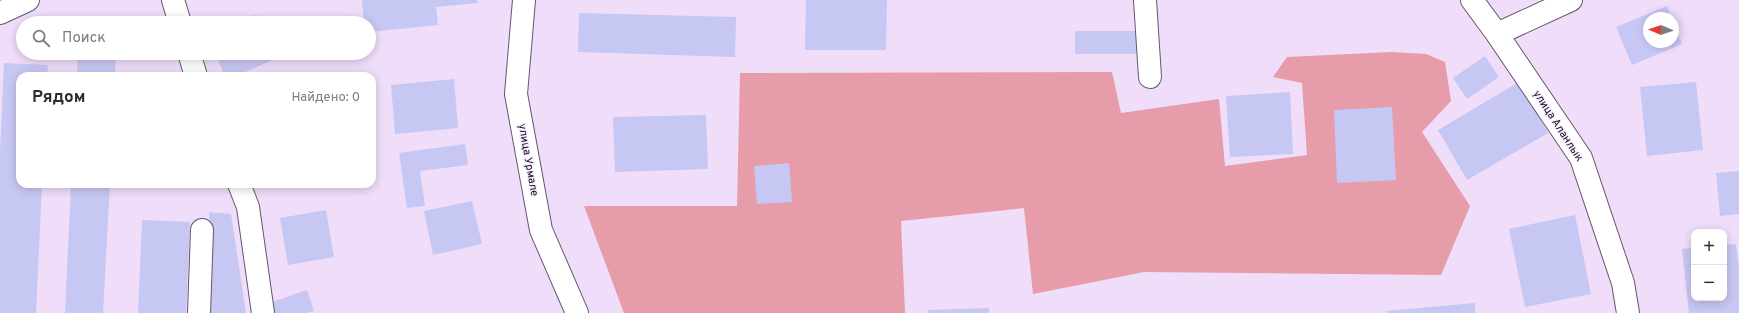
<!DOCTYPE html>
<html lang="ru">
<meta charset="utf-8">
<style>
body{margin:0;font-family:Overpass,sans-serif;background:#f2f2f3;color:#2b2b33}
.controls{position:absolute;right:12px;bottom:12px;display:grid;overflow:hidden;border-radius:8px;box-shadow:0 2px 10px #0003}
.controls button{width:36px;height:36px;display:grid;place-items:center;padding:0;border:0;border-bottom:1px solid #e1e1e2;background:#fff;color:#2b2b33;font:20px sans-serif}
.compass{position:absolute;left:1643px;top:12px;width:36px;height:36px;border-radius:50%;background:#fff;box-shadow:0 2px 10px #0003;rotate:272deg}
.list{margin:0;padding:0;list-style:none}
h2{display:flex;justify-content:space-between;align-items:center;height:52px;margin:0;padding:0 16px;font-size:17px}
h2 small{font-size:13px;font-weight:400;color:#7c7c81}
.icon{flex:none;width:22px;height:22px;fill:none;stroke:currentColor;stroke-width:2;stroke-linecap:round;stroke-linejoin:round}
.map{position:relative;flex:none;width:1739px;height:313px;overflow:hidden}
.search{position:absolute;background:#fff;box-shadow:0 2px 10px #0003;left:16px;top:16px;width:360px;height:44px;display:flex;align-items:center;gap:10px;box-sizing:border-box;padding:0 14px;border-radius:22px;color:#7c7c81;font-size:15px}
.panel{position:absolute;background:#fff;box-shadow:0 2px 10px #0003;left:16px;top:72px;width:360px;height:116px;border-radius:12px}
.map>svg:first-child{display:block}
</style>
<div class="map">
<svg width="1739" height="313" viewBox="0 0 1739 313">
<rect width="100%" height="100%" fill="#efddfa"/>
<polygon fill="#e69ca9" points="1392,52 1426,54 1445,62 1451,101 1422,132 1470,206 1441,275 1144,272 1033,294 1024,208 901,221 905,313 624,313 584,206 737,206 740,73 1112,72 1121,113 1219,99 1225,166 1307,155 1302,83 1273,77 1287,57"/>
<g fill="#c7c7f3">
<polygon points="362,0 477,0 478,3 436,7 438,25 369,32 369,23 364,23"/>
<polygon points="806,0 887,0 886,50 805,50"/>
<polygon points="1667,6 1671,18 1649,18 1649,42 1673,42 1673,22 1682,44 1632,65 1616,27"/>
<polygon points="579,13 736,17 735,57 578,52"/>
<polygon points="256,15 260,23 237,23"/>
<rect x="1075" y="31" width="67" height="23"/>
<polygon points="78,53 116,53 115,76 77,76"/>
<polygon points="215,53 273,53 275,59 236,76 225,76"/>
<polygon points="1485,56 1499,77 1467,99 1453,78"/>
<polygon points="4,63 48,65 47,76 20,76 20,184 42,184 36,313 0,313 0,152"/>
<polygon points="454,79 458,128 395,134 391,85"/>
<polygon points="1519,82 1548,133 1467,180 1438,130"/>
<polygon points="1696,82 1703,150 1647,156 1640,87"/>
<polygon points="1290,92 1293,154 1230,157 1226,96"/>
<polygon points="1392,107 1396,180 1337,183 1334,110"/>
<polygon points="706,115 708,169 615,172 613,117"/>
<polygon points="465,144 468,165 420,171 425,206 407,208 399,153"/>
<polygon points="789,163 792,202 757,204 754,166"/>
<polygon points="1739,171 1739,214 1720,216 1716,173"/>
<polygon points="71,184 110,184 103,313 65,313"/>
<polygon points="472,201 482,244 433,255 424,211"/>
<polygon points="326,210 334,257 288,265 280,218"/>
<polygon points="209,212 231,214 246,313 211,313"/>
<polygon points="1575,215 1591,294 1525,307 1509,229"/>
<polygon points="142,220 190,222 186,313 138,313"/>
<polygon points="1736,244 1739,268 1739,313 1689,313 1682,249 1694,248 1694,298 1724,298 1724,245"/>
<polygon points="307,290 314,311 307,313 269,313 266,304"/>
<polygon points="1475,303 1475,313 1387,313 1386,311"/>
<polygon points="989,308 989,313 928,313 928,310"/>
</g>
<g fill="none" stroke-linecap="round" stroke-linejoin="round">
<g stroke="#65566e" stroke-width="24">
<g id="minor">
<polyline points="173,0 180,23"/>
<polyline points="524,0 516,94 541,230 577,313"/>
<polyline points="1145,0 1150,77"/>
<polyline points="1472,0 1497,34 1581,158 1623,283 1628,313"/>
<polyline points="0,13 28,0"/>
<polyline points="1497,34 1571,0"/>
<polyline points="189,53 196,76"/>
<polyline points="239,184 248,207 263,313"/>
<polyline points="199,313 202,230"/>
</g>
</g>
<use href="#minor" stroke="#fff" stroke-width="22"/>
</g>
<g text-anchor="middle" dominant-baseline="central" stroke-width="3" stroke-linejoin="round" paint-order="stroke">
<g font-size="11" fill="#120c15" stroke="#f8eeff">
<text transform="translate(1558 126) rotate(57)">улица Аланлык</text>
<text transform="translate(528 160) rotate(80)">улица Урмале</text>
</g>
</g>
</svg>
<div class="controls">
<button>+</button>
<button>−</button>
</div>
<svg class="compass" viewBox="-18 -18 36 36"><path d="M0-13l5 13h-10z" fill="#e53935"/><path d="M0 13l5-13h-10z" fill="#7c7c81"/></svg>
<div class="search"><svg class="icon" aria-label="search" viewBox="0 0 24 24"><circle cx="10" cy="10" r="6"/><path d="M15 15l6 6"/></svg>Поиск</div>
<section class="panel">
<h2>Рядом<small>Найдено: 0</small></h2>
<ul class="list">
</ul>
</section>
</div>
